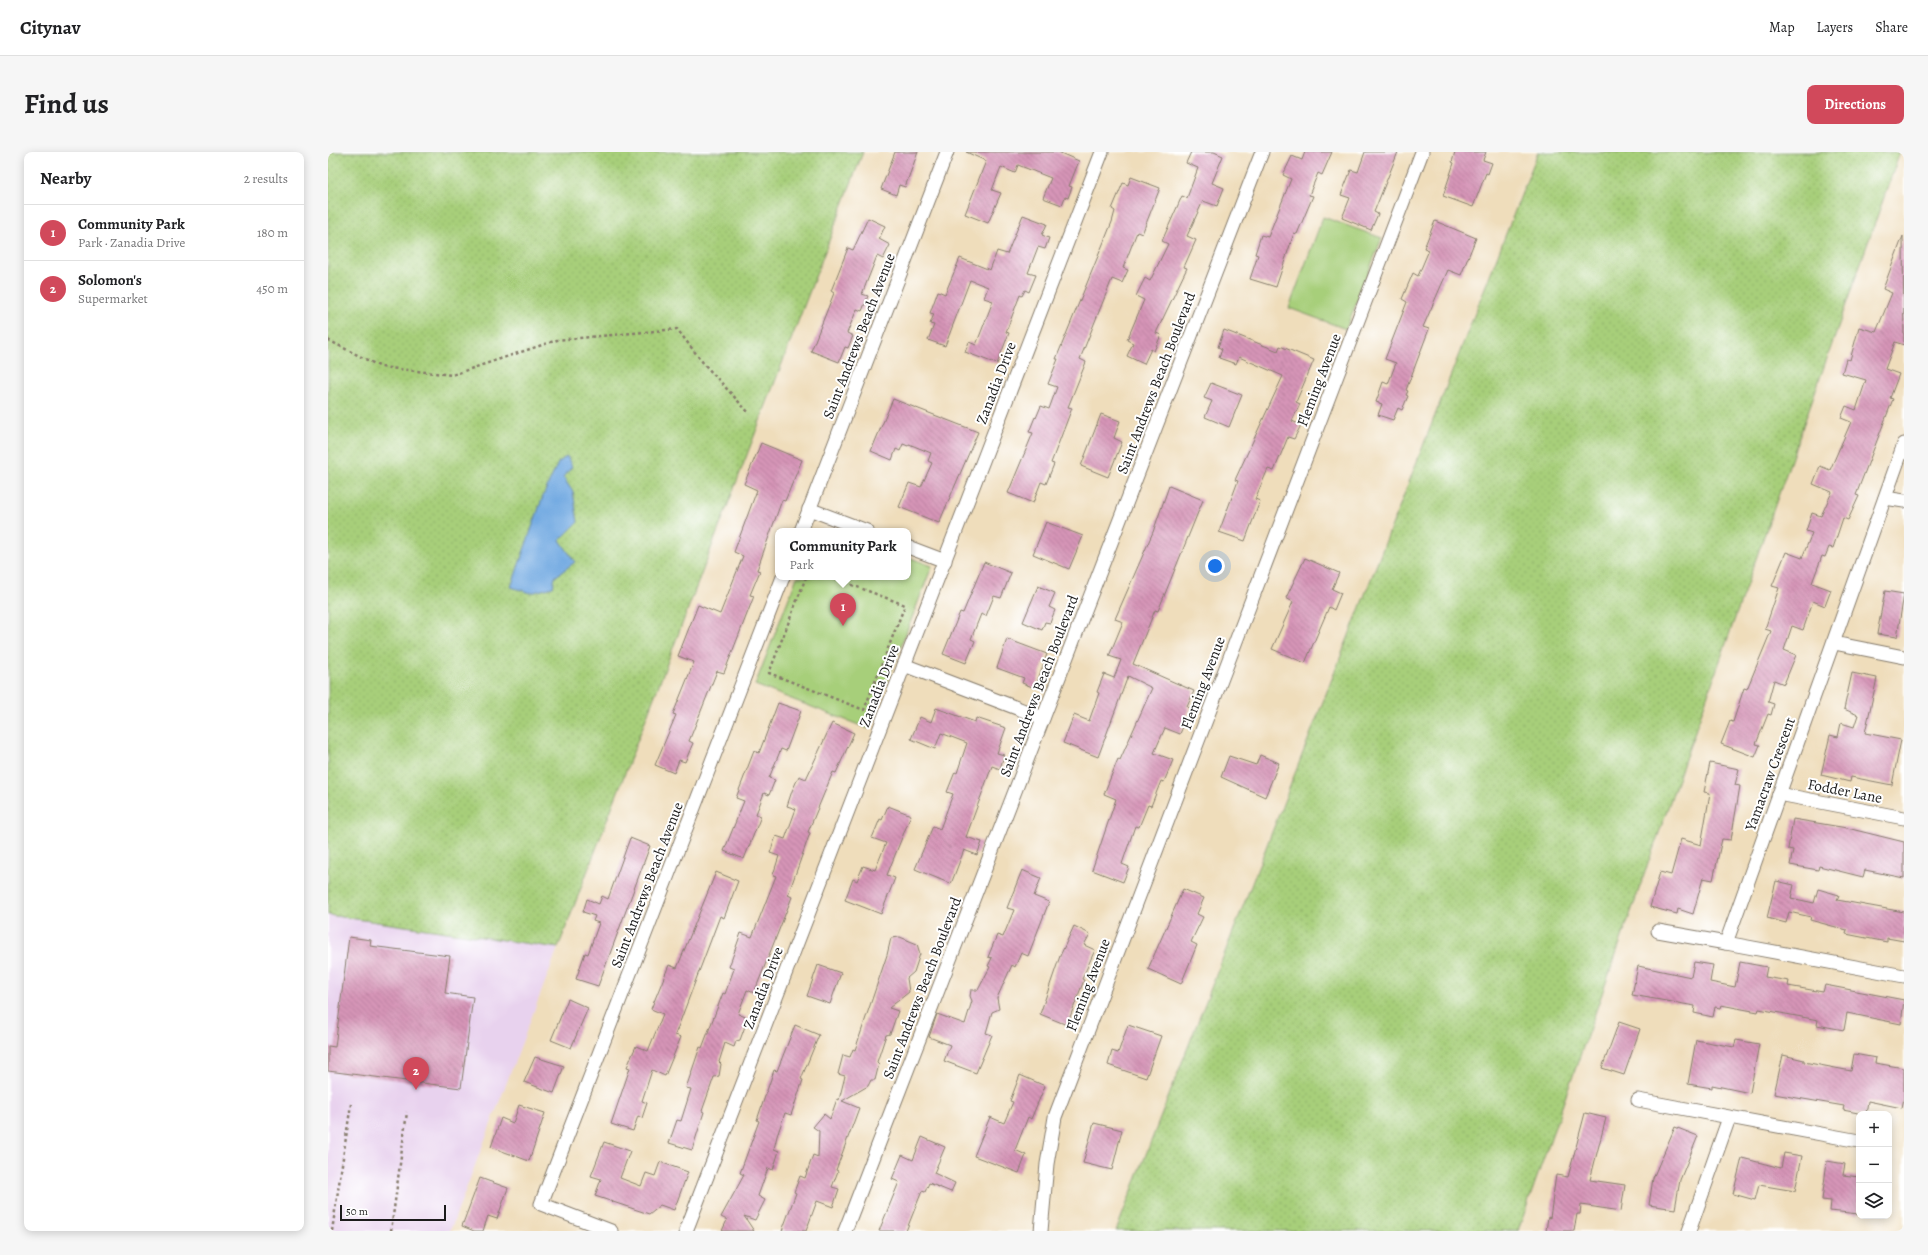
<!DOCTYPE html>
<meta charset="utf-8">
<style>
body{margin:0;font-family:Alegreya,serif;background:#f6f6f6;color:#202124}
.controls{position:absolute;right:12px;bottom:12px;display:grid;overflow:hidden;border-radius:8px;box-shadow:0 2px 10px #0003}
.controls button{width:36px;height:36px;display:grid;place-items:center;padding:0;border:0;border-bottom:1px solid #e0e0e0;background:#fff;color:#202124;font:20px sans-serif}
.scale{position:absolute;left:12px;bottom:10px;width:106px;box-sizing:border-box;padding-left:4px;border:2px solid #1c1c1c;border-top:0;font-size:11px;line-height:14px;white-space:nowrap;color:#1c1c1c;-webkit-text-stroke:3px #fff;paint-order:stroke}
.you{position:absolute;left:887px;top:414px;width:14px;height:14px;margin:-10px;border:3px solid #fff;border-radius:50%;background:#1a73e8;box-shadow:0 0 0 6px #1a73e833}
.badge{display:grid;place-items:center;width:26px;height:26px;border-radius:50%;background:#d1495b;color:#fff;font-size:13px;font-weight:700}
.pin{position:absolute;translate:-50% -33px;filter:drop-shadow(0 1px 2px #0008)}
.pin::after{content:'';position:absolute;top:21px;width:14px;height:12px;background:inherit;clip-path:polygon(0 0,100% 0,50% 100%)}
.popup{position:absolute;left:447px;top:376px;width:136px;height:52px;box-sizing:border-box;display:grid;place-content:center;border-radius:8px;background:#fff;filter:drop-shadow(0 1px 3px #0005);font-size:13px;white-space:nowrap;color:#757577}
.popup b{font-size:15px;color:#202124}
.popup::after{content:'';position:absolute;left:50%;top:100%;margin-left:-8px;border:8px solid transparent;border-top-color:#fff}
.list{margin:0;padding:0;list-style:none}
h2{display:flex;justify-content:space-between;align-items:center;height:52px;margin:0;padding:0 16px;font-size:17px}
h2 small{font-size:13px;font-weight:400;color:#757577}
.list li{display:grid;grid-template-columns:26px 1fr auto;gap:12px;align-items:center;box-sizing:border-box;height:56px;padding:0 16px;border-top:1px solid #e0e0e0}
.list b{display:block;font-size:15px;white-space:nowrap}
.list p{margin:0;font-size:13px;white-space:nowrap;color:#757577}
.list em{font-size:13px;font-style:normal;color:#757577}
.icon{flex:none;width:22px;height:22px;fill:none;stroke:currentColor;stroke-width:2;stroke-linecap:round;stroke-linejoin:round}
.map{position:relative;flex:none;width:1576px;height:1079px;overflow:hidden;border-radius:8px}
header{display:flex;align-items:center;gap:24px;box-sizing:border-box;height:56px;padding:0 20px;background:#fff;border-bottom:1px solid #e0e0e0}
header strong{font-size:19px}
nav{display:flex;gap:22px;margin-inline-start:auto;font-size:14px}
.intro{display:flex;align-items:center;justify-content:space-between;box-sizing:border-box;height:96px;padding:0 24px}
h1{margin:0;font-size:28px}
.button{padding:10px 18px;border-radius:8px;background:#d1495b;color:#fff;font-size:14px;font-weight:700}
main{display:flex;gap:24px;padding:0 24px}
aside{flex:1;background:#fff;border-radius:8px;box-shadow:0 2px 10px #0003}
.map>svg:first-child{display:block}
</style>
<header>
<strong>Citynav</strong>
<nav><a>Map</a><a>Layers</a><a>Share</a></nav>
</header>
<div class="intro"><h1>Find us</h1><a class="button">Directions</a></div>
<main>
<aside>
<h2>Nearby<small>2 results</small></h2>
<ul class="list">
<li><span class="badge">1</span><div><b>Community Park</b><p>Park · Zanadia Drive</p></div><em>180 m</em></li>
<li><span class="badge">2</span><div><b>Solomon's</b><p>Supermarket</p></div><em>450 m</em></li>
</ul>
</aside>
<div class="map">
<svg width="1576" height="1079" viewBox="0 0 1576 1079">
<defs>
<pattern id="grass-dots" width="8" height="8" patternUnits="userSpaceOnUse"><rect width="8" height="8" fill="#a7cf7a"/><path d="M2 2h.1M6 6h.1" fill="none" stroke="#8fb169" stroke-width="1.8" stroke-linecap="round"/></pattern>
<pattern id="building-back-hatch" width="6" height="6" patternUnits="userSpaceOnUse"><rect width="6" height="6" fill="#d694b7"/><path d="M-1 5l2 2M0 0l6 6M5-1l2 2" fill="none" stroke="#ad7894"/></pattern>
</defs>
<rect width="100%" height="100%" fill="#fff"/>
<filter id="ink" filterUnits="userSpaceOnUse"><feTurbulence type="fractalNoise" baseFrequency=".025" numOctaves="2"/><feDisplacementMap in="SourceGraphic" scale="8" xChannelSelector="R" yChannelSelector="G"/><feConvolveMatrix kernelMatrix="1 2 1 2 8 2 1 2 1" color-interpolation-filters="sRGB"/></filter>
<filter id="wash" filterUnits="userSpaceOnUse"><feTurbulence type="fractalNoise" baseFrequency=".012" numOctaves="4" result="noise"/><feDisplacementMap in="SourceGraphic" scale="16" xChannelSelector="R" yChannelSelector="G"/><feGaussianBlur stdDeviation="0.9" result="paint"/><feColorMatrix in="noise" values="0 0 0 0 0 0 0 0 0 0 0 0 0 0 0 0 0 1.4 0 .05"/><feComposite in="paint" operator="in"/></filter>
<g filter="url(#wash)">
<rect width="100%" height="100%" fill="#efddbb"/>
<polygon fill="#e8d2ee" points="0,763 230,796 122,1079 0,1079"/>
<g fill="url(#grass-dots)" stroke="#62764b">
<polygon points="0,0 535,0 230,796 0,763"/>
<polygon points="1210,0 1572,0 1190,1079 788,1079"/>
</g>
<g fill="#a7cf7a" stroke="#62764b">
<polygon points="995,65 1054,86 1018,177 961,156"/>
<polygon points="580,405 604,414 541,577 427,533 469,425 580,425"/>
</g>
<polygon fill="#73aae2" stroke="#48637f" points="239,304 244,315 235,325 245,340 250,370 232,388 247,410 227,425 225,435 203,441 183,435 215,344 230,311"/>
<g id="blocks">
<g fill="url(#building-back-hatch)">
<polygon points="567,0 590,0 577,35 571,33 568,43 553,37"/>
<polygon points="638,0 730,0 751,9 741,34 744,35 740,46 737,45 734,53 715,46 723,26 690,13 687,21 673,15 664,38 673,41 660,71 637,62 658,9"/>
<polygon points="863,0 886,0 895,4 884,31 896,36 889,54 875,49 859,84 868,88 856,115 859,116 828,181 833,183 826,199 823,197 816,212 799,204 805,191 799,188 816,148 808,144 817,126 822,129 840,92 834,89 854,44 859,46 870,16 858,11"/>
<polygon points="977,0 1004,0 994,23 990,21 981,43 985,44 969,82 966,81 948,135 922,127 930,103 927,102 933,83 940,85 963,27 955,23 964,4 974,8"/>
<polygon points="1037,0 1070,0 1046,60 1050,62 1043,78 1014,66 1022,46 1013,43 1023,18 1030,20"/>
<polygon points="1127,0 1158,0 1155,8 1164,11 1160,22 1158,21 1145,55 1115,44 1126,11 1124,10"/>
<polygon points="803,25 832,36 814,82 809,80 795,116 800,118 794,131 784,127 752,207 758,210 740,255 744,256 723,311 726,312 718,332 713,330 705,351 680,341 705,281 701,280 707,265 708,266 713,254 721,257 729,235 720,232 730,207 728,207 784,70 787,59 784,57 795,31 800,33"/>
<polygon points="695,63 719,72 714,83 721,86 717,97 710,95 700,121 708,123 701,140 697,138 694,144 692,143 678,180 681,181 669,212 637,200 641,190 648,193 665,149 656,146 660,135 642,128 617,194 600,188 606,173 602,172 606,162 602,161 610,139 617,142 632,106 662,118 669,99 679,102"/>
<polygon points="540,66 557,74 551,87 562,93 555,107 549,104 534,142 540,144 534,159 529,157 519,181 525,184 520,196 517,195 511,210 483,199 506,141 503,139 520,96 525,98"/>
<polygon points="1107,69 1148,86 1133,123 1120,118 1095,175 1101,177 1078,238 1080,239 1078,243 1080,244 1074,258 1070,256 1065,268 1050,263 1054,252 1048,250 1055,230 1060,232 1068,211 1057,207 1079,150 1074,147 1085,121 1090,124 1101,98 1096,96"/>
<polygon points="1575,84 1576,193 1567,190 1557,217 1571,222 1562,246 1565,247 1528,343 1531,344 1520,368 1515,366 1505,396 1501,395 1497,405 1494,404 1484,431 1503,438 1497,454 1485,449 1475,478 1464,474 1456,498 1468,503 1456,532 1446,528 1440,550 1446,552 1443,563 1440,562 1428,592 1432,593 1427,605 1393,592 1402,569 1405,570 1416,536 1419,537 1443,479 1437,477 1451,436 1444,434 1458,400 1474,406 1484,381 1478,379 1484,361 1493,364 1504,340 1485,332 1492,314 1502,318 1523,270 1513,266 1518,254 1528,258 1538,228 1514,221 1518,207 1522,208 1531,175 1548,180 1564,141 1555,137"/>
<polygon points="896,178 950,199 952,194 986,208 968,250 972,252 964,269 973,273 966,287 960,285 946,319 940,317 927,347 932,349 917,389 891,380 910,329 907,328 955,224 911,205 908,212 891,206 894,197 890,195"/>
<polygon points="883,231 914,243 901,275 877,265 884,249 876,246"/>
<polygon points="565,247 650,280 611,371 571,355 581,331 593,335 604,311 600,309 603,301 581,292 580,294 575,292 572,299 568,297 564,308 543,299"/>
<polygon points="773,262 792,269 786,286 794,290 780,325 753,314"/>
<polygon points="433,291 474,308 457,349 454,348 429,418 432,419 422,443 426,444 396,521 389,519 361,589 365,591 357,610 351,608 346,621 327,613 348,563 345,562 366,510 350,504 370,453 392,462 415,404 406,400 429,338 416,332"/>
<polygon points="841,334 875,348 830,459 827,458 805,512 866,539 859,555 862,556 852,582 837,576 826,601 845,608 836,630 833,629 823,654 820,653 811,675 807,674 794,712 801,715 795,730 764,718 788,647 776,642 790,607 792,608 824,536 800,524 770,605 735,591 746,563 761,569 771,541 769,540 776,522 786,526 793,508 781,504 795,470 787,467 825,380"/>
<polygon points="718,370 755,384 741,417 705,402"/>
<polygon points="977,406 1011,421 1004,437 1013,441 1006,458 1001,455 977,511 944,497 965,450 958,446"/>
<polygon points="656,410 683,421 673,446 666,444 658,464 653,462 643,487 647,489 638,511 615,502 632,460 635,461"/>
<polygon points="710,434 727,441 721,455 727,458 722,471 717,470 714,478 695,470"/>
<polygon points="1557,439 1576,442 1569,485 1549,482"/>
<polygon points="679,487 719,502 707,536 694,531 696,526 669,516"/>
<polygon points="1524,521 1549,526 1537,581 1573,588 1564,633 1523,625 1522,630 1493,623 1502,583 1510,585 1513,571 1526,575 1530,563 1516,557"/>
<polygon points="450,551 473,559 458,599 453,597 441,626 447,628 441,643 436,641 428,662 433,664 416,707 396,699 416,649 408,646 426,599 431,601"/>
<polygon points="608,556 647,570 648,566 678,576 669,601 676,603 672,617 664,614 638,685 654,690 649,703 636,698 623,732 587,717 605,674 612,677 625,642 619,640 627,620 629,621 639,591 613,581 607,597 583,587 592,565 603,570"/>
<polygon points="504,571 526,581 508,621 505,620 480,680 482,681 460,743 464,745 426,841 419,838 410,862 420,866 412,888 408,889 406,895 397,891 391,910 393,912 391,924 386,925 374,959 376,960 364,998 341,991 349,968 353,969 363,937 358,936 372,895 374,896 395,841 397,842 406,817 401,815 413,781 424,785 448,724 445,723 451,704 442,701 448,684 457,687 468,657 459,654 464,639 471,624 478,627"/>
<polygon points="932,603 951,611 937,645 893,625 901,604 928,613"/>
<polygon points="1382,611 1411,617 1407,633 1412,634 1403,688 1394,687 1385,728 1375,726 1365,762 1350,757 1349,762 1322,755 1332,720 1343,723 1353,687 1373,693 1382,641 1376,640"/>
<polygon points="560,654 583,663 559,723 567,726 553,762 517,748 525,727 529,729 535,714 547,718 558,691 544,686 552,667 554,668"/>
<polygon points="1465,667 1519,676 1576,690 1576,726 1537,718 1535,725 1491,714 1490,718 1462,713 1465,698 1460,697"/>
<polygon points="302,686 322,694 270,834 248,827 257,801 260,802 271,771 265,769 267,764 255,760 259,747 271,752 274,744 280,747"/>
<polygon points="694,718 713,726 706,744 721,750 700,804 693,801 687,815 684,813 669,846 671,857 664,860 658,881 664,883 648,921 616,909 622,893 601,885 609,862 637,872 644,849 642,844 643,838 650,838 662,815 660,814 664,806 660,805 669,783 675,785 686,758 679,756"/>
<polygon points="388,720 410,729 396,766 392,764 347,883 353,885 337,924 324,918 314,949 319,951 314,966 310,964 305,979 283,972 302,916 299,915 308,894 320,899 335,862 323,857 341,813 349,816"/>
<polygon points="1448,729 1466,733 1463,746 1486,751 1490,737 1511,743 1509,748 1576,760 1576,789 1559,786 1559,790 1518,782 1519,778 1482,768 1483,765 1461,760 1458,771 1439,766"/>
<polygon points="855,737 876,746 869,762 875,765 863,790 869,793 853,832 820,817"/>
<polygon points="746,774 762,782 756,793 767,798 754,827 756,828 739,873 712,862 732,804"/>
<polygon points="21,785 43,788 42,794 122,804 117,841 145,845 133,936 0,919 0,894 7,895"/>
<polygon points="572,785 589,792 592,802 586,820 579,826 581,840 561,856 570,859 562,882 558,883 549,910 551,912 547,928 543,928 540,934 514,949 531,956 508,1018 510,1019 504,1035 511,1037 505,1055 489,1049 478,1079 454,1079 468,1041 466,1040 472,1024 477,1026 485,1003 490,1005 491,979 485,975 496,962 502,967 509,947 511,948 517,924 510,922 515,903 522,905 525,897 527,898 559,803 563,786"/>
<polygon points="1366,810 1385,813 1382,830 1407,835 1412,810 1439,815 1437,825 1461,829 1460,834 1495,840 1497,833 1576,848 1573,872 1519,861 1516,878 1489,873 1490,868 1431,857 1430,860 1393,853 1392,856 1387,855 1385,865 1366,861 1367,854 1304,843 1310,814 1363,825"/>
<polygon points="490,813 513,821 502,852 479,844"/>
<polygon points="240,847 260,856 243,896 223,888"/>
<polygon points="1291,870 1312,877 1296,923 1274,916"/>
<polygon points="467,873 491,883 473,927 475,928 463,963 457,961 449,984 446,997 451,999 445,1018 440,1016 430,1044 437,1048 427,1068 416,1064 426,1079 394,1079 399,1068 393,1065 416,1023 412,1021 431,969 429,968 446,918 449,919"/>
<polygon points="800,873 833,884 818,926 780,913 784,899 790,901"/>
<polygon points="1368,888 1406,895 1408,888 1431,892 1422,941 1384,933 1384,936 1360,932"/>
<polygon points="1526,902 1548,906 1547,911 1576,916 1576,945 1574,956 1540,949 1538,962 1535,962 1515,958 1516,954 1446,942 1455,903 1476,908 1476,910 1523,919"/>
<polygon points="207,905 236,914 226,941 196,930"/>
<polygon points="692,923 717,934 703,967 700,965 687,998 698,1003 691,1021 646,1004 662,965 676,971 685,950 682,949"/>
<polygon points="191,953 217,961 201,1009 163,995 173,966 185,971"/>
<polygon points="1257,961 1278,966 1262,1028 1297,1033 1293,1059 1253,1053 1252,1062 1249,1062 1246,1079 1218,1079 1220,1065 1222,1066 1228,1023 1240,1025"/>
<polygon points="766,971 794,978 784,1018 755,1011"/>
<polygon points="1347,975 1370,984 1352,1028 1347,1057 1321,1053 1325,1026"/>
<polygon points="594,985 617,995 606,1021 627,1031 623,1040 601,1031 597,1040 594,1039 578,1079 551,1079 571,1030 564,1027 574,1003 585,1008"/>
<polygon points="276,990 302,999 292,1026 313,1034 318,1021 327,1024 332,1010 360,1020 346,1058 332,1053 321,1062 267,1044 273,1027 263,1024"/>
<polygon points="1456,1001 1474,1004 1467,1039 1431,1033 1427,1048 1405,1042 1414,1006 1453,1016"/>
<polygon points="1499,1009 1517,1012 1515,1023 1531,1025 1531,1062 1502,1059 1503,1049 1494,1048"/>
<polygon points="152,1026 180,1036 169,1067 160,1064 155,1079 146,1079 134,1074"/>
</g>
</g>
</g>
<g filter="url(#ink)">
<use href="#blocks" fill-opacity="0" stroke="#867c6c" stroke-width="1"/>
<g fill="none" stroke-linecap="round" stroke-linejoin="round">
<g stroke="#867c6c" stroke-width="15">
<g id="minor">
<polyline points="1576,292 1398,791 1576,824"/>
<polyline points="1557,346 1576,349"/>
<polyline points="481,357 539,379"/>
<polyline points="473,379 619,0"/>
<polyline points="580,395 617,409"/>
<polyline points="1506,491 1576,505"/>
<polyline points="576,513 715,566"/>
<polyline points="1451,642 1576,666"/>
<polyline points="1330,779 1398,791"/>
<polyline points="1310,948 1531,989"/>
<polyline points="283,1079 213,1052 455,425"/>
<polyline points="358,1079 774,0"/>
<polyline points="517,1079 934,0"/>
<polyline points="713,1079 719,1012 727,965 1094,0"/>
<polyline points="1361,1079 1401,966"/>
</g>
</g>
<g stroke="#867c6c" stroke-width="2.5" stroke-dasharray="3 3" stroke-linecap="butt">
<polyline points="0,188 53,215 124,223 229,188 349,177 376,212 421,261"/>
<polyline points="478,425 441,521 536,558 577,453 503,425"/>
<polyline points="4,1079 23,952"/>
<polyline points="63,1079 79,960"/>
</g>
<use href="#minor" stroke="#fff" stroke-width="13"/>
</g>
</g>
<g text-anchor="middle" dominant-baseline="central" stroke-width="4" stroke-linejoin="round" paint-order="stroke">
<g font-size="15" fill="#1c1c1c" stroke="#fff">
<text transform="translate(531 184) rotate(-69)">Saint Andrews Beach Avenue</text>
<text transform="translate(991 228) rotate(-69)">Fleming Avenue</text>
<text transform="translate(668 231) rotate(-69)">Zanadia Drive</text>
<text transform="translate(828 231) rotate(-69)">Saint Andrews Beach Boulevard</text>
<text transform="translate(875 531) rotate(-69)">Fleming Avenue</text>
<text transform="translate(551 534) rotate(-69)">Zanadia Drive</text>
<text transform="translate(711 534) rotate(-69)">Saint Andrews Beach Boulevard</text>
<text transform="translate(1442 622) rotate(-70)">Yamacraw Crescent</text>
<text transform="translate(1517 639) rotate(11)">Fodder Lane</text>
<text transform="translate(319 733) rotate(-69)">Saint Andrews Beach Avenue</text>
<text transform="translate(760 833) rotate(-69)">Fleming Avenue</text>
<text transform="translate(435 836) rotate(-69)">Zanadia Drive</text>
<text transform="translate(594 836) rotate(-69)">Saint Andrews Beach Boulevard</text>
</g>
</g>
</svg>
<div class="controls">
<button>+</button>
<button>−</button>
<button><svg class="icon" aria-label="layers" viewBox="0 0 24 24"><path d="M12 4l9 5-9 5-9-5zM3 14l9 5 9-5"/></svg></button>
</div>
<div class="scale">50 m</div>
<div class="you"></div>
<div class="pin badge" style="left:515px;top:474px">1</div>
<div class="popup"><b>Community Park</b>Park</div>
<div class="pin badge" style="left:88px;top:938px">2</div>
</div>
</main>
